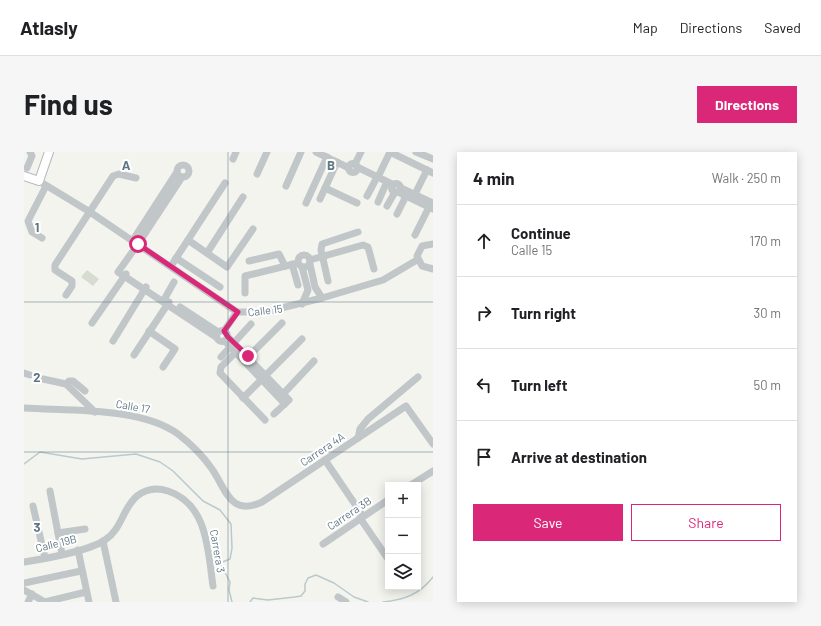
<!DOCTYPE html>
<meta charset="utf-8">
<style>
body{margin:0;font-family:Barlow,sans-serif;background:#f6f6f6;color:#202124}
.controls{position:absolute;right:12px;bottom:12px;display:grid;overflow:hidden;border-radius:0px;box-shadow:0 2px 10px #0003}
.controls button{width:36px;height:36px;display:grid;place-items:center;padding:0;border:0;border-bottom:1px solid #e0e0e0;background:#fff;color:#202124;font:20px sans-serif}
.stop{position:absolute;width:12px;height:12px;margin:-9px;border:3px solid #db2777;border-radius:50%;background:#fff}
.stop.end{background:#db2777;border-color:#fff;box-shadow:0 1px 4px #0008}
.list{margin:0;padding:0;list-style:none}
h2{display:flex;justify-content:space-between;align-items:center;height:52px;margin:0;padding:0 16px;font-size:17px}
h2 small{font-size:13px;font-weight:400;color:#757577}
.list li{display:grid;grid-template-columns:26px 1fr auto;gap:12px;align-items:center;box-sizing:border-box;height:72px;padding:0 16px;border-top:1px solid #e0e0e0}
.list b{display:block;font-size:15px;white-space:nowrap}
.list p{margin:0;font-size:13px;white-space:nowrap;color:#757577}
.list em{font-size:13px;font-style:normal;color:#757577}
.actions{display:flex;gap:8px;padding:12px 16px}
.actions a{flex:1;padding:9px 0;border:1px solid #db2777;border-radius:0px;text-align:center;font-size:14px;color:#db2777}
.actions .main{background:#db2777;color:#fff}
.icon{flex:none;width:22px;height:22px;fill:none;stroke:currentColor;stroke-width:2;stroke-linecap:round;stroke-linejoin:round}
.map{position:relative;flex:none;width:409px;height:450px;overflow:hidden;border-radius:0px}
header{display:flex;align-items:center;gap:24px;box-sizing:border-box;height:56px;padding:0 20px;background:#fff;border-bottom:1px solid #e0e0e0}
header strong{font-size:19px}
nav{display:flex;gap:22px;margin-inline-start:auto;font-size:14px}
.intro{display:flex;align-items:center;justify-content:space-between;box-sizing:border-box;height:96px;padding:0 24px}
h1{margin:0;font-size:28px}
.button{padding:10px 18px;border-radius:0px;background:#db2777;color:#fff;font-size:14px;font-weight:700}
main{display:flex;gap:24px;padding:0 24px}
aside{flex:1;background:#fff;border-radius:0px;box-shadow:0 2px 10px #0003}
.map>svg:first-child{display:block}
</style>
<header>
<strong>Atlasly</strong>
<nav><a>Map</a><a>Directions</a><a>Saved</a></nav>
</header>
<div class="intro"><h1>Find us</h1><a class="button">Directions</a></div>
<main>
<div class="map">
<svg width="409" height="450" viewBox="0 0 409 450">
<rect width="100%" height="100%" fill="#f4f4ef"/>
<polygon fill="#d6dcd0" points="63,118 75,127 69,134 57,125"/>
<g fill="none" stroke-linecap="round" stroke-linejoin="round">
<g stroke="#b9c9cc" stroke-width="1.5">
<polyline points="0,312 16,300 58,307 112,302 136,310 149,319 179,349 196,358 207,372 208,396 206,407 196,411 206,430 205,438 208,450"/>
<polyline points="226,450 229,446 244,448 271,445 277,444 281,439 281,432 284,426 292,423 310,431 330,445 344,450"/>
<path d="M359 450C380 448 396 442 409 425"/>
</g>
<g stroke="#b4b9bc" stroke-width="10">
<polyline id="major" points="0,24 15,29 25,0"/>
</g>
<g stroke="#c1c6c9" stroke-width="7">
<polyline points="292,0 325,16"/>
<polyline points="366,0 409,21"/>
<polyline points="392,0 409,7"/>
<polyline points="209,7 212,0"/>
<circle cx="329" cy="16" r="4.5"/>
<polyline points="331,12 337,0"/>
<circle cx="159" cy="19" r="6"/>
<polyline points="333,15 370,33"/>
<polyline points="3,16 8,4 6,0"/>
<polyline points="233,22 243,0"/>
<polyline points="354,25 366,0"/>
<polyline points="15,29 66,60 213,160 241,160 298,146 359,128 393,108"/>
<circle cx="372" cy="36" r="4.5"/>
<polyline points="262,34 277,0"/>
<polyline points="301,36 333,51"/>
<polyline points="377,36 409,51"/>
<polyline points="374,40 409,57"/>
<polyline points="391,42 403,18"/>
<polyline points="343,44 351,29"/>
<polyline points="296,47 313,10"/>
<polyline points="354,50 361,34"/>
<polyline points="282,51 303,5"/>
<polyline points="363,54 371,40"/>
<polyline points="373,62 382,44"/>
<polyline points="391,83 405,55"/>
<polyline points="18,86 8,80 4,69 22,34"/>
<polyline points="109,88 153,20"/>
<polyline points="164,88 203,115 229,77"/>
<polyline points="114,92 158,25"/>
<polyline points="409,92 398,94 393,104 398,114 409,117"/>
<polyline points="109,99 94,120 192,185"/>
<polyline points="183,101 219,45"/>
<circle cx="280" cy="109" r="6"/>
<polyline points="152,106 196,135"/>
<polyline points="286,108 339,93 344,95 350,117"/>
<polyline points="225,109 255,102 261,114"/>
<polyline points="268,112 274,133"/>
<polyline points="286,112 291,135 298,146"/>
<polyline points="147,114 201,31"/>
<polyline points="304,129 297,98 298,92 334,80"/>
<polyline points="221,141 221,124 274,111"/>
<polyline points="42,143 48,134 48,129 31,118 31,113 89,24 95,22 112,26"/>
<polyline points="141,146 150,130"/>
<polyline points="278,152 284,138 278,115"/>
<polyline points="156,155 194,180"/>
<polyline points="68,171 102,122"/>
<circle cx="198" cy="184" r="5.5"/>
<polyline points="125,179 151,197 139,215"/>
<polyline points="200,179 213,160"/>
<polyline points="204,185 265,248 250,262"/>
<polyline points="89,189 122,135"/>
<polyline points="201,189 261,252"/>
<polyline points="212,200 197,215 196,221 241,268"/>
<polyline points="110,203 145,150"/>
<polyline points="197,205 227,172"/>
<polyline points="222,207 258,171"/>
<polyline points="0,221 6,223"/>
<polyline points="19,227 42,232 71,260"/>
<polyline points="42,232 45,229 49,229 61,239"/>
<polyline points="260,241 290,209"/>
<polyline points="219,246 278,187"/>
<path d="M0 256C46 259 117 255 154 282 167 292 179 304 188 317 202 337 206 365 238 350L382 254 409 292"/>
<polyline points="334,286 336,277 344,267 394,225"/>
<polyline points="301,308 339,364"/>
<polyline points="387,333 409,319"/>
<polyline points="26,339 38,402"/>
<polyline points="9,354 21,406"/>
<polyline points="336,366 364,407"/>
<polyline points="34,381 61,377"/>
<polyline points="79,389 92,450"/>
<polyline points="299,392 364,348"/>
<polyline points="54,398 65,450"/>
<path d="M0 410C20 407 65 399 81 388 98 377 98 357 113 344 122 337 132 335 144 339 184 352 184 400 189 434"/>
<polyline points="0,431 57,419"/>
<polyline points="0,438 21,450"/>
<polyline points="314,445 322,450"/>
<polyline points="4,450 8,442"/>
<polyline points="21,450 62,440"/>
</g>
<use href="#major" stroke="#fff" stroke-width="8"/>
</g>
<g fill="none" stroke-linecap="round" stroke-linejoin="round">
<polyline stroke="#db2777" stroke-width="5" points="114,92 214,160 200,179 204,185 224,204"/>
</g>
<path fill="none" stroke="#607884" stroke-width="1" stroke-opacity="0.55" d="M204 0V450M0 150H409M0 300H409"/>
<g text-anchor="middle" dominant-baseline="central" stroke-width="4" stroke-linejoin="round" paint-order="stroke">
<g font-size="11" fill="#607884" stroke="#fff">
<text transform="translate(241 158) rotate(-7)">Calle 15</text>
<text transform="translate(109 254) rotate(10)">Calle 17</text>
<text transform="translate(298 297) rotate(-34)">Carrera 4A</text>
<text transform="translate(325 361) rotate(-34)">Carrera 3B</text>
<text transform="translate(32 391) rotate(-14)">Calle 19B</text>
<text transform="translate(194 399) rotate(80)">Carrera 3</text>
</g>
</g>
<g font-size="13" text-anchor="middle" font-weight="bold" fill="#607884" stroke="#fff" stroke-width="4" stroke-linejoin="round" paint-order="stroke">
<text x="102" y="18">A</text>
<text x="307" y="18">B</text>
<text x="13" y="80">1</text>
<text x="13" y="230">2</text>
<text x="13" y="380">3</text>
</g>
</svg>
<div class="controls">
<button>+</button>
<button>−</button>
<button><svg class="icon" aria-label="layers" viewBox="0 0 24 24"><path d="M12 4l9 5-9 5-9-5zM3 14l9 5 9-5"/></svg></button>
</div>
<div class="stop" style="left:114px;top:92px"></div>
<div class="stop end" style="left:224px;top:204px"></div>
</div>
<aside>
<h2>4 min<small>Walk · 250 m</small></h2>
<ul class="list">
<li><svg class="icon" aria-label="ahead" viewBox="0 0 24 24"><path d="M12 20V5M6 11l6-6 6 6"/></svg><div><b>Continue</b><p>Calle 15</p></div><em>170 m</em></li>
<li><svg class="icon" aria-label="right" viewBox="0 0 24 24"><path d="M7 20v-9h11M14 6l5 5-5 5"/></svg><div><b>Turn right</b></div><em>30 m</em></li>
<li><svg class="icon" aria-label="left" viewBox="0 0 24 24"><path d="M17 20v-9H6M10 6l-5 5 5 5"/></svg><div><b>Turn left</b></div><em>50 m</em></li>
<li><svg class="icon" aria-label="arrive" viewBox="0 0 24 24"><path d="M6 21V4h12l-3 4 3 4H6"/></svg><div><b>Arrive at destination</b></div></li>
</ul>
<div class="actions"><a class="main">Save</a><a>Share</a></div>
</aside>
</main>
